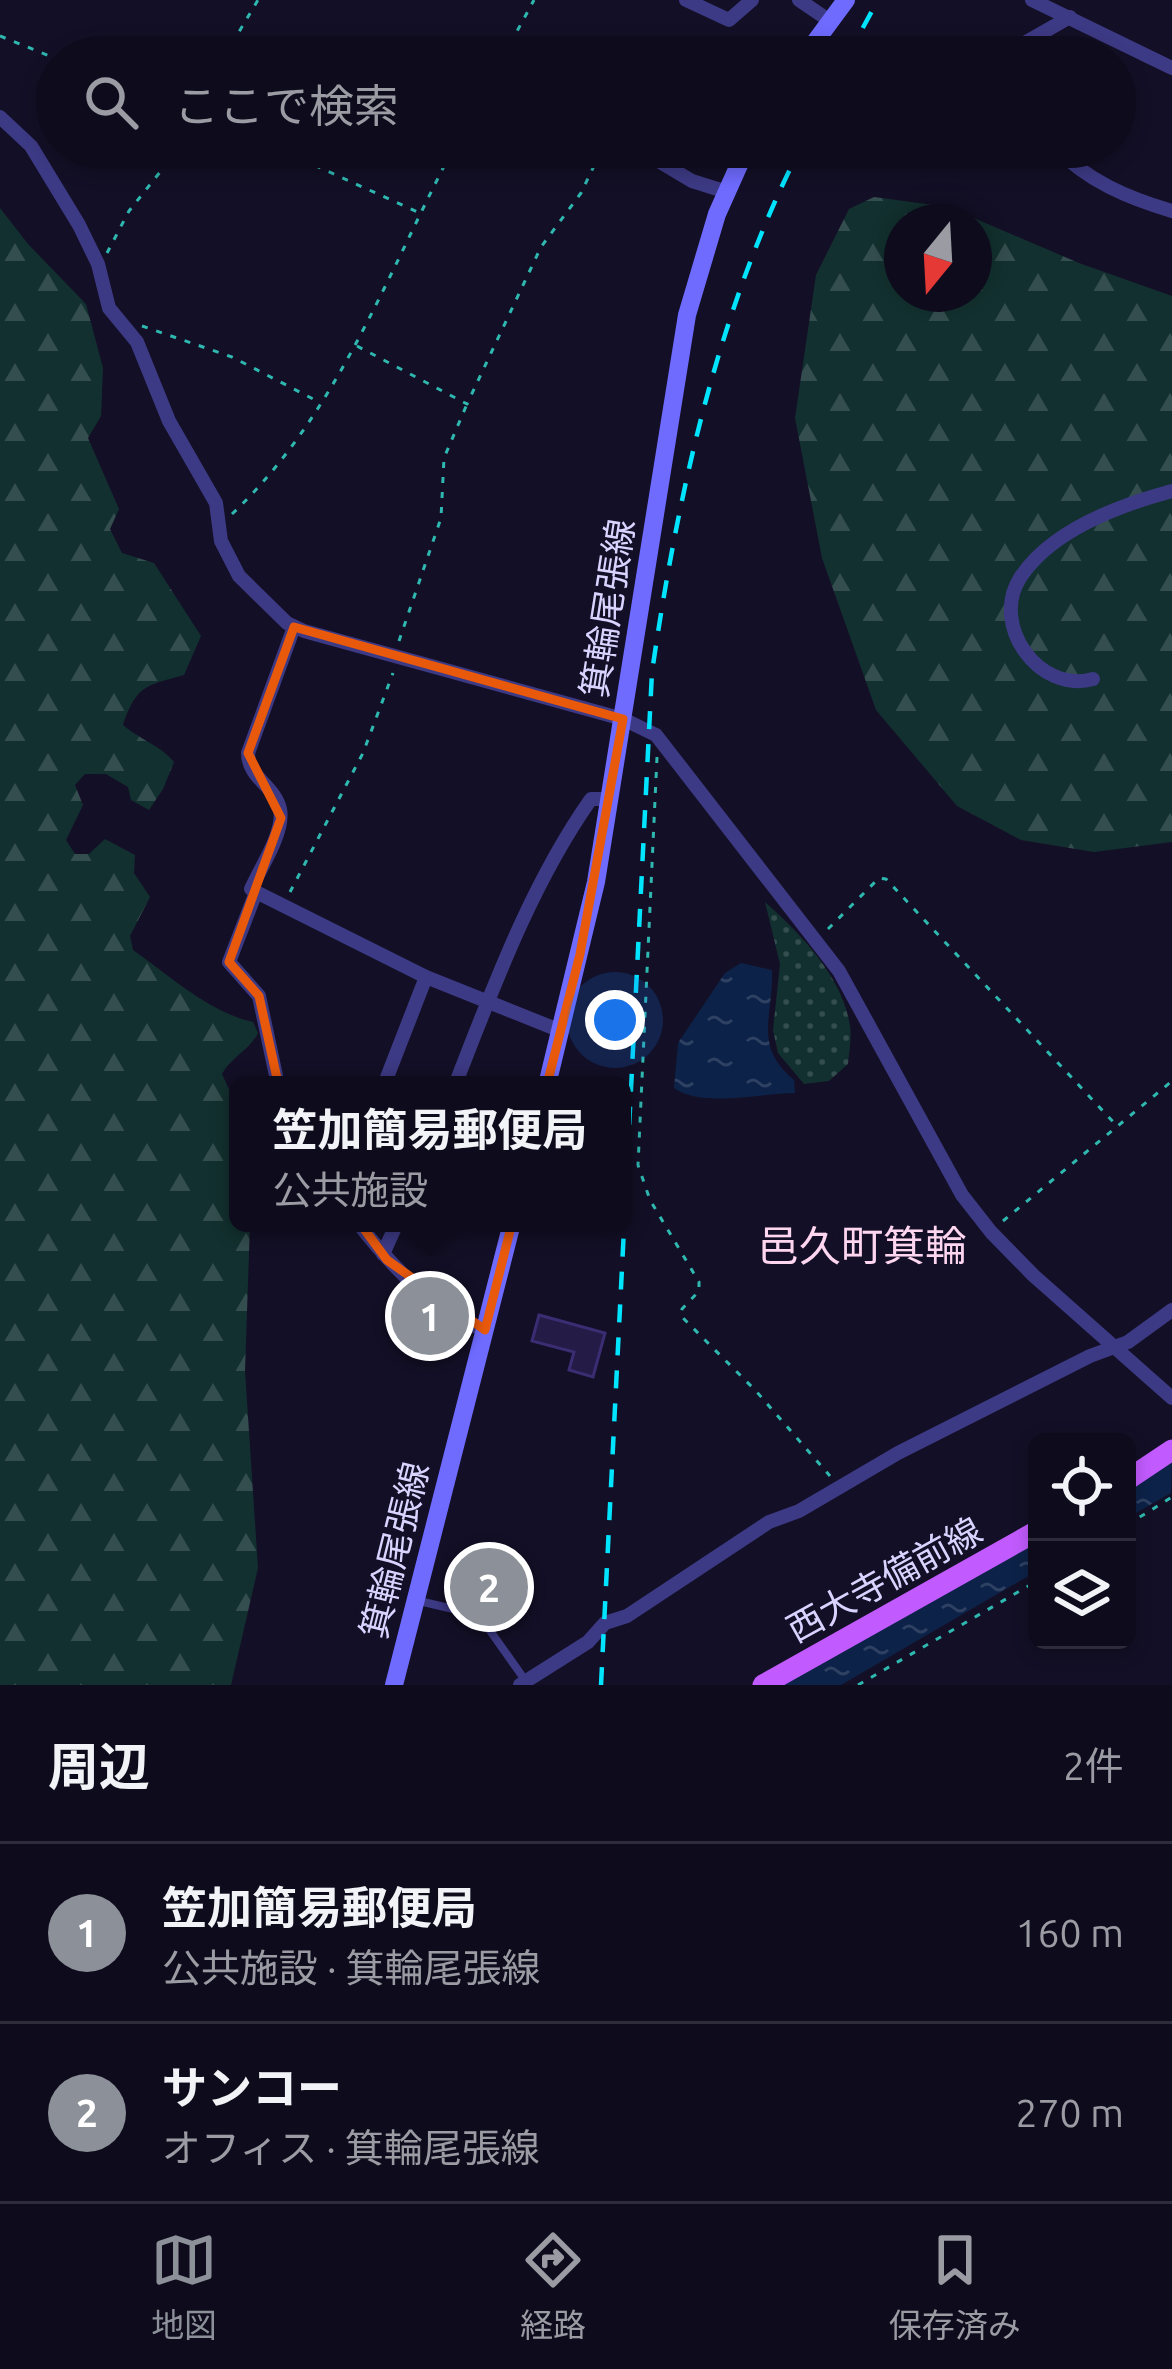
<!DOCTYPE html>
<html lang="ja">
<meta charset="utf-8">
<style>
body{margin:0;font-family:Ubuntu,"Noto Sans JP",sans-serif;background:#1c1929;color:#f1f3f6}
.controls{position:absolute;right:36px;bottom:36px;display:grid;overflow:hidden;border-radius:18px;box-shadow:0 6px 18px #0003}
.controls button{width:108px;height:108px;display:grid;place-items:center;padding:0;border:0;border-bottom:3px solid #2e2b3b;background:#0e0b1c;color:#f1f3f6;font:60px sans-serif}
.compass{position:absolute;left:884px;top:204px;width:108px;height:108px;border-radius:50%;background:#0e0b1c;box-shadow:0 6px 18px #0003;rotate:198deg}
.you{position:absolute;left:615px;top:1020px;width:42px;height:42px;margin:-30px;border:9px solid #fff;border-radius:50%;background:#1a73e8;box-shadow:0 0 0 18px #1a73e833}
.badge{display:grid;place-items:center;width:78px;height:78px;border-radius:50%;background:#8c9099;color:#fff;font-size:39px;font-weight:700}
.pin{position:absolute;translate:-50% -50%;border:6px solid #fff;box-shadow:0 3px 12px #0006}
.popup{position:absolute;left:229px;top:1076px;width:402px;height:156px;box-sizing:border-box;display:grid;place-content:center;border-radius:18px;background:#0e0b1c;filter:drop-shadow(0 3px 9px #0005);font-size:39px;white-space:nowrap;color:#9b9ba3}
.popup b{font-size:45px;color:#f1f3f6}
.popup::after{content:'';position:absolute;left:50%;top:100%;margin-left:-24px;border:24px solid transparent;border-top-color:#0e0b1c}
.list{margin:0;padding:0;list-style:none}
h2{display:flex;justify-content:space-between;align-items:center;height:156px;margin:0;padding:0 48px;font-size:51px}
h2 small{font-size:39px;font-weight:400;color:#9b9ba3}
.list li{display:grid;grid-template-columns:78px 1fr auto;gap:36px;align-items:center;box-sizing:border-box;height:180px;padding:0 48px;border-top:3px solid #2e2b3b}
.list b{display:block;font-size:45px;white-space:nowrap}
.list p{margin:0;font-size:39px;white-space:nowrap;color:#9b9ba3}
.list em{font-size:39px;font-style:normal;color:#9b9ba3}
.icon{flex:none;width:66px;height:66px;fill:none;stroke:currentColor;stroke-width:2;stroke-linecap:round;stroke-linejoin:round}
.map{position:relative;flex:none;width:1172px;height:1685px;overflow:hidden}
.search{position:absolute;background:#0e0b1c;box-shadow:0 6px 18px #0003;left:36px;right:36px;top:36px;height:132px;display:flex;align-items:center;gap:30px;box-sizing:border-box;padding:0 42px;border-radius:66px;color:#9b9ba3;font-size:45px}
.sheet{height:516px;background:#0e0b1c}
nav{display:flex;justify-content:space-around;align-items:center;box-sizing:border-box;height:168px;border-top:3px solid #2e2b3b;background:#0e0b1c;font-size:33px;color:#9b9ba3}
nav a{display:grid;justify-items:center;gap:6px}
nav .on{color:#8c9099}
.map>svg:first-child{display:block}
</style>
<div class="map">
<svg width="1172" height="1685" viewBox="0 0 1172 1685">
<defs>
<pattern id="forest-firs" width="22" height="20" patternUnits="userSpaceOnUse" patternTransform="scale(3)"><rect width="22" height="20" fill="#12302f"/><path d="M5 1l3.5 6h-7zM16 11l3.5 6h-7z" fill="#344d4e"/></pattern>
<pattern id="park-dots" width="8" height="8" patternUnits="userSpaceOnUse" patternTransform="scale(3)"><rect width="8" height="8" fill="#12302f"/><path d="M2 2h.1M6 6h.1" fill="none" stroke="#344d4e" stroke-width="1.8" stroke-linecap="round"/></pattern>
<pattern id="water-ripples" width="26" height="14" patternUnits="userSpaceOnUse" patternTransform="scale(3)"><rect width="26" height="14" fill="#0c2248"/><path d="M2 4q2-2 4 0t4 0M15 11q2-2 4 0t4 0" fill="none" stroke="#2f4163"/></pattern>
</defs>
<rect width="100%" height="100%" fill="#130f26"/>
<g fill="url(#forest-firs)" fill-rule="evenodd">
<path d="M874 197 948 207 1079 263 1172 296V842L1094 852 1021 840 957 806 876 710 822 558 795 418 816 275 849 209ZM902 222H974V294H902Z"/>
<path d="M0 208 28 244 86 304 103 368 101 416 88 438 119 509 110 529 122 553 154 563 201 636 184 675C145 686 137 685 123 725 139 739 160 745 174 762L163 789 149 810 131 800 128 787 106 774H85L75 785 83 805 66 840 75 854H89L105 839 135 855 134 873 150 897 130 936 133 950C170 976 209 1012 253 1022L258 1033C249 1051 232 1056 222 1074L238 1109V1223H250L245 1371 258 1568 231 1685H0Z"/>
</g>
<path fill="url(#park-dots)" d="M765 902C800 933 843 977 850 1026 852 1038 849 1052 848 1064L829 1081 804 1084 778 1053 773 1030 780 964Z"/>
<g fill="url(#water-ripples)">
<path d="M741 963 772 970C774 1017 752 1044 794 1080L795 1093C761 1093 701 1108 674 1088L678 1043 725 973Z"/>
<polygon points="1172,1459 1171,1493 1127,1518 1127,1487"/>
<polygon points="1037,1539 1037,1571 841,1685 780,1685"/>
</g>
<polygon fill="#241b47" stroke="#3b2d73" stroke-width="3" points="539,1315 605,1333 593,1377 569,1370 574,1352 532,1341"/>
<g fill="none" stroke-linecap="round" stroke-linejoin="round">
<g stroke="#2fb8b0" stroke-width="3" stroke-dasharray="6 9" stroke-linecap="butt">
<polyline points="0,36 57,59"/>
<polyline points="224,57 258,0"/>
<polyline points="503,57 534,0"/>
<polyline points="274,147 420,213"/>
<polyline points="107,253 129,211 180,147"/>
<polyline points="142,326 232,357 319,402"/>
<polyline points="357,346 467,404 541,247 581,193 603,147"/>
<path d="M232 514C337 415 388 272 454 147"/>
<polyline points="399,641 441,518 444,458 467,404"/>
<polyline points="657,757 638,1165 650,1200 699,1282 699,1291 682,1309 681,1316 756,1391 830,1476"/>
<polyline points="290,892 363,753 393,673"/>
<polyline points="828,929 879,878 886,879 1117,1126"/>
<polyline points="1003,1221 1172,1081"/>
<polyline points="1127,1525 1172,1497"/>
<polyline points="858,1685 1037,1581"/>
</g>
<polyline stroke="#3d3a85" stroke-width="8" points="419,1601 479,1615 525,1680"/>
<g stroke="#3d3a85" stroke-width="14">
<polyline points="686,0 729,20 752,0"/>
<polyline points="799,0 830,21"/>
<polyline points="1032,0 1172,68"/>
<polyline points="1000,57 1070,17"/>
<polyline points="0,117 31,146 79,225 98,264 109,308 137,342 169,421 216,503 221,541 239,576 287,623 304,631 623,719 656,735 839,971 962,1195 991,1232 1033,1275 1172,1398"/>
<polyline points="635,147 692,181 727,192"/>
<path d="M1055 147C1087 181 1128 198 1172 211"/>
<path d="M1093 679C1039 694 990 625 1020 578 1051 530 1120 505 1172 491"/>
<polyline points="256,892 426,977 561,1031"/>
<path d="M278 1085 259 996 229 962 256 892 251 889C260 868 285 832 280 809 275 786 248 778 248 753L294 627"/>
<polyline points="384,1085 426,977"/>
<path d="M455 1085C493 988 531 884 591 799H609"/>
<path d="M358 1223C389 1263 435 1313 485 1330"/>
<polyline points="383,1254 397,1223"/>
<polyline points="520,1685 588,1642 605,1623 627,1616 769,1522 799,1511 898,1453 1090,1356 1128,1342 1172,1310"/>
</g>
<g stroke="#6f6bff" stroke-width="18">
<polyline points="804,57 846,0"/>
<polyline points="547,1085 596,882 687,315 717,214 747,147"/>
<polyline points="394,1685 512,1223"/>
</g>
<g stroke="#c25bff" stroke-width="21">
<polyline points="1127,1480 1172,1450"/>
<polyline points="763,1685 1037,1531"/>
</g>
<g stroke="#00e5ff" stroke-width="4.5" stroke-dasharray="18 15" stroke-linecap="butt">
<polyline points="847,57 878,0"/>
<path d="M601 1685 652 672C678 493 718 309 801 147"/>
</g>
</g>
<path fill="none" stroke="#e8590c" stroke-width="9" stroke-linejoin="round" d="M294 627 623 719 580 954 485 1330 387 1260 316 1164 280 1092 259 996 229 962 281 818 248 753Z"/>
<g text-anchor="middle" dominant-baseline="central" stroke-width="10" stroke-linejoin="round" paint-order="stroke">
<g font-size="36" fill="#d9d4ff" stroke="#130f26">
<text transform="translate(607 608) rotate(-81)">箕輪尾張線</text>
<text transform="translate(394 1550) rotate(-76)">箕輪尾張線</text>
<text transform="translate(884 1579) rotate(-29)">西大寺備前線</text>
</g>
<g font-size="42" fill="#ffd6f0" stroke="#130f26">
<text x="862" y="1245">邑久町箕輪</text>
</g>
</g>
</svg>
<div class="controls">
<button><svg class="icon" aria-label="locate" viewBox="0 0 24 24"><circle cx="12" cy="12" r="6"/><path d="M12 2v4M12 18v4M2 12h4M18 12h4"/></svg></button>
<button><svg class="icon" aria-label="layers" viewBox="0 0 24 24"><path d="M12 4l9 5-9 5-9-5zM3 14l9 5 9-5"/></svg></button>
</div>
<svg class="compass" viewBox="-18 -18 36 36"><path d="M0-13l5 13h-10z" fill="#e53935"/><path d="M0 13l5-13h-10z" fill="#9b9ba3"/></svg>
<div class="you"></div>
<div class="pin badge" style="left:430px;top:1316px">1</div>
<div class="popup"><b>笠加簡易郵便局</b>公共施設</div>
<div class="pin badge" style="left:489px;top:1587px">2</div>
<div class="search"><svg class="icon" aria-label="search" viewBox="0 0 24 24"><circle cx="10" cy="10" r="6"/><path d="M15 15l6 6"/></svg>ここで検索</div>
</div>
<section class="sheet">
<h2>周辺<small>2件</small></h2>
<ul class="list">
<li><span class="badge">1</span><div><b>笠加簡易郵便局</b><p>公共施設 · 箕輪尾張線</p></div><em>160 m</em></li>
<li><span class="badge">2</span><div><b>サンコー</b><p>オフィス · 箕輪尾張線</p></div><em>270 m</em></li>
</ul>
</section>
<nav>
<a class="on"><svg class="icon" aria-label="map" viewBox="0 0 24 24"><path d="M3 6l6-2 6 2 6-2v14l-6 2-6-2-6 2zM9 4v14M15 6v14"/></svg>地図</a>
<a><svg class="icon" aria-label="directions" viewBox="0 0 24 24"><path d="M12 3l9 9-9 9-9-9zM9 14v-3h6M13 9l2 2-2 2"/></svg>経路</a>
<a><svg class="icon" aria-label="saved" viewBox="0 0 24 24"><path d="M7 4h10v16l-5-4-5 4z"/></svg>保存済み</a>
</nav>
